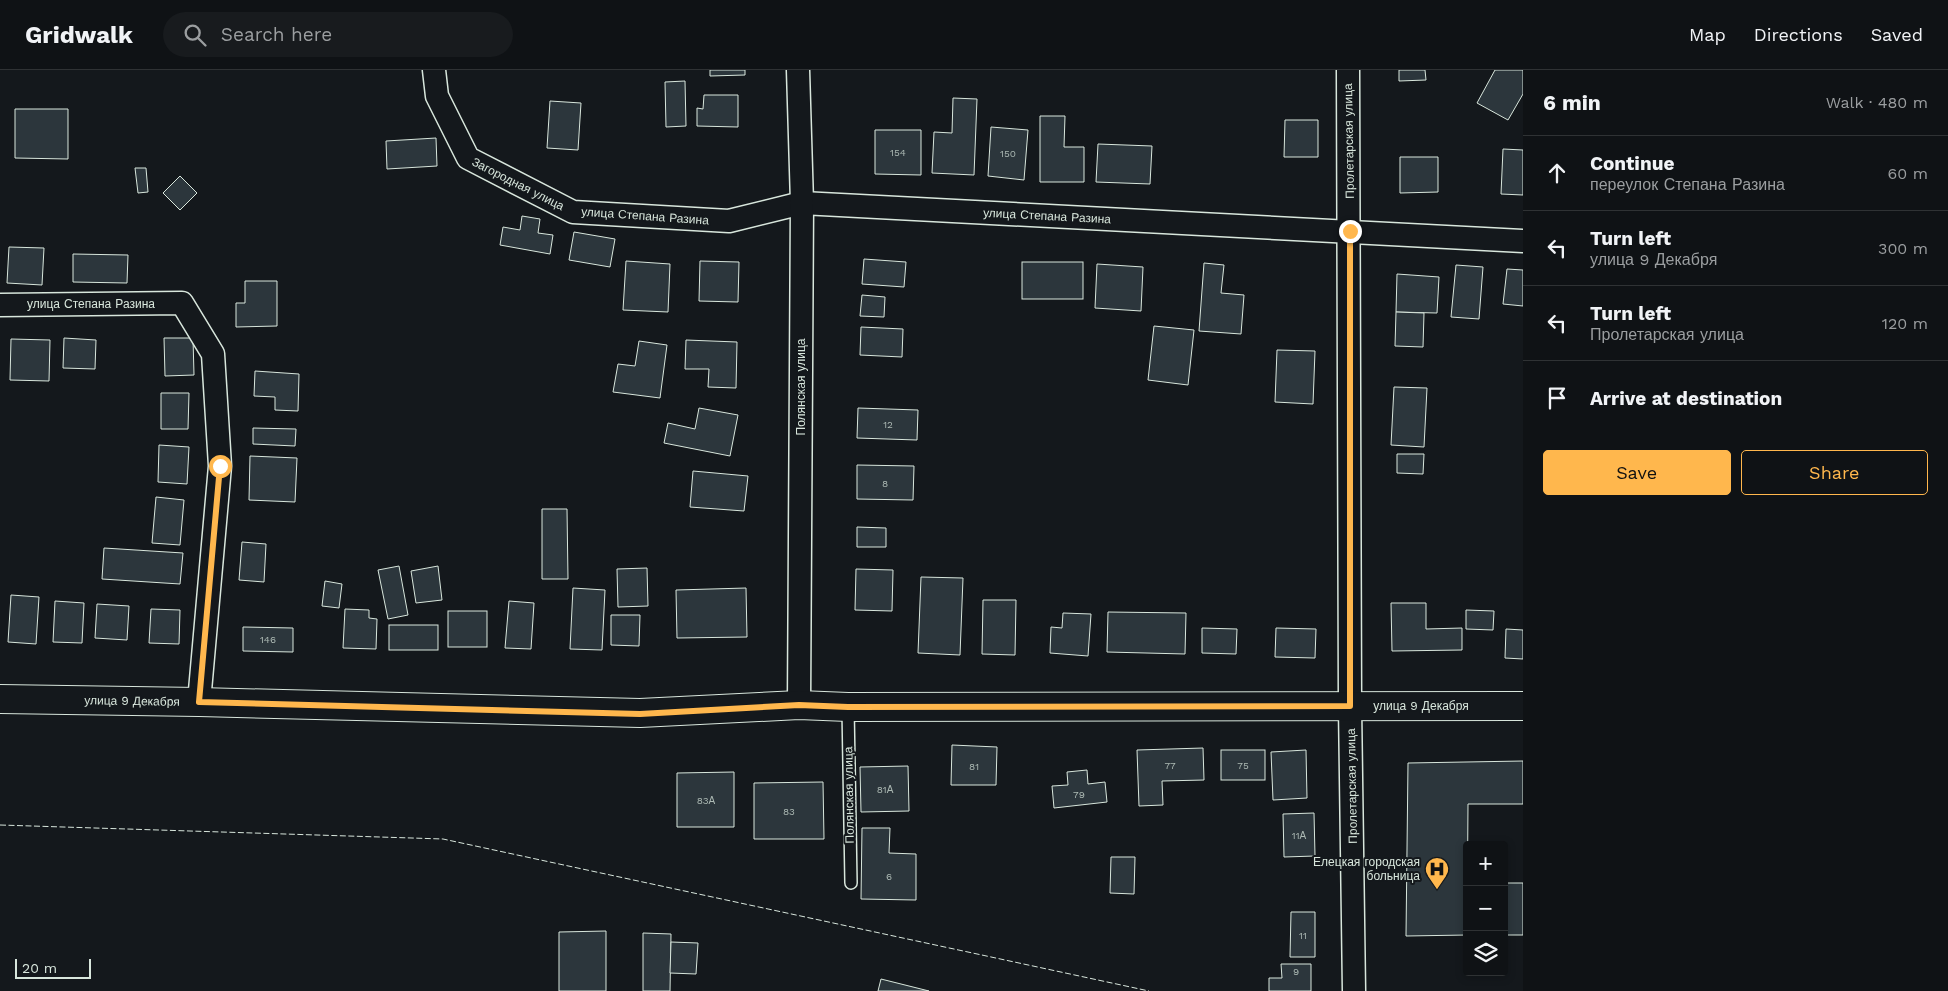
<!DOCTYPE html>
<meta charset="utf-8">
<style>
body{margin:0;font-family:"Work Sans",sans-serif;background:#181b1e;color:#f1f3f6}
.controls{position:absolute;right:15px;bottom:15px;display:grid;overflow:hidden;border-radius:5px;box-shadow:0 2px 8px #0003}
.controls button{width:45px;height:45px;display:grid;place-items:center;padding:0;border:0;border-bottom:1px solid #2f3234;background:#0f1215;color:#f1f3f6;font:25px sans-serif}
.scale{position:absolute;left:15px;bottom:12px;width:76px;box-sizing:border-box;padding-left:5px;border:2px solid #d8e6dc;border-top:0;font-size:14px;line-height:18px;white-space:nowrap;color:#d8e6dc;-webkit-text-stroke:4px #14181c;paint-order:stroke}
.stop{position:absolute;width:15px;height:15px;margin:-11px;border:4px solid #ffb74d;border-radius:50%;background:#fff}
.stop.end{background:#ffb74d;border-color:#fff;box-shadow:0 1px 5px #0008}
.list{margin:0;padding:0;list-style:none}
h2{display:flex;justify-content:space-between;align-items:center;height:65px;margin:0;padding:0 20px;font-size:21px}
h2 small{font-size:16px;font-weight:400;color:#9b9ea0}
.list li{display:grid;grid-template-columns:32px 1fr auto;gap:15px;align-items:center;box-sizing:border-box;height:75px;padding:0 20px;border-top:1px solid #2f3234}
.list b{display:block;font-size:19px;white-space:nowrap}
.list p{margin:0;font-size:16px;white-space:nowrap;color:#9b9ea0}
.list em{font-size:16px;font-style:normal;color:#9b9ea0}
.actions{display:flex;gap:10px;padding:15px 20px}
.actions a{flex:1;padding:11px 0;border:1px solid #ffb74d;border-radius:5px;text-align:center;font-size:18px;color:#ffb74d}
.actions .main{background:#ffb74d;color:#111}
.icon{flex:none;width:28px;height:28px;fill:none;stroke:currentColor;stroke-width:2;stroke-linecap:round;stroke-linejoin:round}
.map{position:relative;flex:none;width:1523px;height:921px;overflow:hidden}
header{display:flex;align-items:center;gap:30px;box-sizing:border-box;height:70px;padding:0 25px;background:#0f1215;border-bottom:1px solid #2f3234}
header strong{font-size:24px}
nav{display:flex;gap:28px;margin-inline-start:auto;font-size:18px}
.search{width:350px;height:45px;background:#181b1e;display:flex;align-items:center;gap:12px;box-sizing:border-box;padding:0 18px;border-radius:28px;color:#9b9ea0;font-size:19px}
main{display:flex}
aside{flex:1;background:#0f1215}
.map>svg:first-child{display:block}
</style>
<header>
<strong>Gridwalk</strong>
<div class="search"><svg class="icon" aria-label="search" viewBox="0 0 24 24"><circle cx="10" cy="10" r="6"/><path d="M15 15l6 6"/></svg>Search here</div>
<nav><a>Map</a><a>Directions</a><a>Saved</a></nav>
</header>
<main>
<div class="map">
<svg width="1523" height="921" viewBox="0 0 1523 921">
<rect width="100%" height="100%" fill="#14181c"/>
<g fill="#2c363c" stroke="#d8e6dc">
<polygon points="710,0 745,0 745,5 710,6"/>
<polygon points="1399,0 1425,0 1426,10 1399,11"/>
<polygon points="1495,0 1523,0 1523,24 1508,50 1477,33"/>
<polygon points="685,11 686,56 666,57 665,12"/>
<polygon points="704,25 738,25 738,57 697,56 697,38 703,39"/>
<polygon points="953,28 977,29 974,105 932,103 934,62 952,63"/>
<polygon points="550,31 581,33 578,80 547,78"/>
<polygon points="15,39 68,39 68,89 15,88"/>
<polygon points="1040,46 1065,46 1064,77 1084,77 1084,112 1040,112"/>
<polygon points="1285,50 1318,50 1318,87 1284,87"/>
<polygon points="991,57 1028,60 1024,110 988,106"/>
<polygon points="875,60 921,60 921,105 875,104"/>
<polygon points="436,68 437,96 387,99 386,71"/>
<polygon points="1098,74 1152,76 1150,114 1096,112"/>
<polygon points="1503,79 1523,80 1523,125 1501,124"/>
<polygon points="1400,87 1438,87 1438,122 1400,123"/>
<polygon points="135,98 146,98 148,122 138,123"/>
<polygon points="180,106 197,123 180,140 163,123"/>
<polygon points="522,146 540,149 538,163 553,165 550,184 500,175 503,157 520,160"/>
<polygon points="574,162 615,169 610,197 569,190"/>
<polygon points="9,177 44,178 42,215 7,213"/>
<polygon points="73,184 128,185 127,213 73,212"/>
<polygon points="864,189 906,192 904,217 862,214"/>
<polygon points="626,191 670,194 668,242 623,240"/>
<polygon points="700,191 739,192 738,232 699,231"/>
<rect x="1022" y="192" width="61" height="37"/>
<polygon points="1204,193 1224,195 1221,223 1244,225 1241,264 1199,261"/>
<polygon points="1097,194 1143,197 1141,241 1095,238"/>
<polygon points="1456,195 1483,197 1479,249 1451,247"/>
<polygon points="1507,199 1523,200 1523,236 1503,234"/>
<polygon points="1397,204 1439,207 1437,243 1396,242"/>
<polygon points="245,211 277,211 277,256 236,257 236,233 245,233"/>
<polygon points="862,225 885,227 884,247 860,246"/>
<polygon points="1396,242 1424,243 1423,277 1395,276"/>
<polygon points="1154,256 1194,260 1188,315 1148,310"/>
<polygon points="861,257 903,259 902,287 860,285"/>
<polygon points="64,268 96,270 95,299 63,298"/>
<polygon points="164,268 193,268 194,305 165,306"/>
<polygon points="11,269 50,270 49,311 10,310"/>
<polygon points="686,270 737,272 736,318 708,317 709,299 685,299"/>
<polygon points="639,271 667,275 660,328 613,322 618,294 635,296"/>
<polygon points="1277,280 1315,281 1313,334 1275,332"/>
<polygon points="255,301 299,304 298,341 275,340 275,327 254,326"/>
<polygon points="1394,317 1427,318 1424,377 1391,375"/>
<polygon points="161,323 189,323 188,359 161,359"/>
<polygon points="699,338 738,345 730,386 664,373 668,353 695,359"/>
<polygon points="858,338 918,340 917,370 857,368"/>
<polygon points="253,358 296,359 295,376 253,374"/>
<polygon points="159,375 189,377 187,414 158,412"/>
<polygon points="1397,384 1424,384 1423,404 1397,403"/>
<polygon points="250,386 297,388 295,432 249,430"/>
<polygon points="857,395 914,396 913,430 857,429"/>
<polygon points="693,401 748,406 744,441 690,437"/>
<polygon points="156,427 184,430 180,475 152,473"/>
<polygon points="542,439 567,439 568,509 542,509"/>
<polygon points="857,457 886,458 886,477 857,477"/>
<polygon points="242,472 266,474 264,512 239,510"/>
<polygon points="104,478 183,483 180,514 102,509"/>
<polygon points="399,496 408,545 388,549 378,500"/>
<polygon points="438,496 442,530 416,533 411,501"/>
<polygon points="647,498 648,536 618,537 617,499"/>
<polygon points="856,499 893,500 892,541 855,540"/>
<polygon points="921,507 963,508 960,585 918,583"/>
<polygon points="325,511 342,514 339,538 322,536"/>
<polygon points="573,518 605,520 602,580 570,579"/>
<polygon points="746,518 747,567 677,568 676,520"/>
<polygon points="11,525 39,527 36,574 8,572"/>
<polygon points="983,530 1016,530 1015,585 982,584"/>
<polygon points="55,531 84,533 82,573 53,572"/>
<polygon points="509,531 534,533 531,579 505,578"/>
<polygon points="1391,533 1426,533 1426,559 1462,558 1462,580 1392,581"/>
<polygon points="97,534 129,536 127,570 95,568"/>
<polygon points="151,539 180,540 179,574 149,573"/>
<polygon points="345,539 369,540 369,548 377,549 376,579 343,578"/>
<polygon points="1466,540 1494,541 1493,560 1466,559"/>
<rect x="448" y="541" width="39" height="36"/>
<polygon points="1108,542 1186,543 1185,584 1107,582"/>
<polygon points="1063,543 1091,544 1088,586 1050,583 1051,557 1062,558"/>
<polygon points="611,545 640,545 639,576 611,575"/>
<rect x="389" y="555" width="49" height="25"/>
<polygon points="243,557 293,558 293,582 243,581"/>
<polygon points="1202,558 1237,559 1236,584 1202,583"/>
<polygon points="1276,558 1316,559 1315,588 1275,587"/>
<polygon points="1506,559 1523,560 1523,589 1505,588"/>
<polygon points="952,675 997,677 996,715 951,715"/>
<polygon points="1203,678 1204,710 1162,711 1163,735 1139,736 1137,680"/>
<rect x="1221" y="680" width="44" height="30"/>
<polygon points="1306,680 1307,728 1273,730 1271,682"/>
<polygon points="1523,691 1523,734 1468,734 1467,865 1406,866 1408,693"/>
<polygon points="908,696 909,741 861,742 860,697"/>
<polygon points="1087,700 1088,714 1105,712 1107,732 1054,738 1052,716 1068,715 1067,702"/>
<polygon points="734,702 734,757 677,757 677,703"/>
<polygon points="823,712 824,769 754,769 754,713"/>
<polygon points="1314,743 1315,786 1284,787 1283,744"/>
<polygon points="862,758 890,758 889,783 916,784 916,830 861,829"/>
<polygon points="1111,787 1135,787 1134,824 1110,823"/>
<rect x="1504" y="813" width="19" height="52"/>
<polygon points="1291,842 1315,842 1315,887 1290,887"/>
<polygon points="606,861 606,921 559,921 559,862"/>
<polygon points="643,863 671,864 670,921 643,921"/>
<polygon points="671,872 698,873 696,904 670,903"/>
<polygon points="1281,894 1311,894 1311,921 1269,921 1269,908 1282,908"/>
<polygon points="881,909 929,921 878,921"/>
</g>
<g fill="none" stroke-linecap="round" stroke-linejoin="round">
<g stroke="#d8e6dc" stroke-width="14">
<polyline id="service" points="848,637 851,813"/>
</g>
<g stroke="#d8e6dc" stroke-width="25">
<g id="minor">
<polyline points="434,0 437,26 468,88 573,142 729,151 802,133 1523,171"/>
<polyline points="798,0 802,133 799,635"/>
<polyline points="1348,0 1350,636 1354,921"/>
<polyline points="0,235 182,233 213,284 220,396 199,632"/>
</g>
</g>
<g stroke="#d8e6dc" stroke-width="30">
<polyline id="tertiary" points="0,629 199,632 640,643 799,635 848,637 1523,636"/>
</g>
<use href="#service" stroke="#14181c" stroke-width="11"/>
<use href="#minor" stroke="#14181c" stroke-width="22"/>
<use href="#tertiary" stroke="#14181c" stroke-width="28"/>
<polyline stroke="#d8e6dc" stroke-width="1" stroke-dasharray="6 2.5" stroke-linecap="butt" points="0,755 443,769 1149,921"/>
</g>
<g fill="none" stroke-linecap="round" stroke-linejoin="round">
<polyline stroke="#ffb74d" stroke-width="6" points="220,396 199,632 640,644 799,635 848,637 1350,636 1350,161"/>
</g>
<defs>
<g id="hospital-pin" transform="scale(1.25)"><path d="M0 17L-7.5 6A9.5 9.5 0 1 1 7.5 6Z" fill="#ffb74d" stroke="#14181c"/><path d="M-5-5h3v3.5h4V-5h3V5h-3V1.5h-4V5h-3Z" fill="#111"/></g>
</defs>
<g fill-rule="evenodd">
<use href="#hospital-pin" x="1437" y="799"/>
</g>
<g text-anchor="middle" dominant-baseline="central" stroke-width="4" stroke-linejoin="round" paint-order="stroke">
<g font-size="10" fill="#adbab4">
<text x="898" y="82">154</text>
<text x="1008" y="83">150</text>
<text x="888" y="354">12</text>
<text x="885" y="413">8</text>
<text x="268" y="569">146</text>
<text x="1170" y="695">77</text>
<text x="1243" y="695">75</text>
<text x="974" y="696">81</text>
<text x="885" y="719">81А</text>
<text x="1079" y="724">79</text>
<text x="706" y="730">83А</text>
<text x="789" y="741">83</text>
<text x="1299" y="765">11А</text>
<text x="889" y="806">6</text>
<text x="1303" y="865">11</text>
<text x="1296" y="901">9</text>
</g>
<g font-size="12" fill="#d8e6dc" stroke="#14181c">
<text transform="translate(1349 71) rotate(-91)">Пролетарская улица</text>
<text transform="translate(518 114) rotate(27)">Загородная улица</text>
<text transform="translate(645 146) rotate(4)">улица Степана Разина</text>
<text transform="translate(1047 146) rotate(3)">улица Степана Разина</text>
<text x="91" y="234">улица Степана Разина</text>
<text transform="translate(801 317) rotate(-90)">Полянская улица</text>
<text transform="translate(132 631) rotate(1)">улица 9 Декабря</text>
<text x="1421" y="636">улица 9 Декабря</text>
<text transform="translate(1352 716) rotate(-91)">Пролетарская улица</text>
<text transform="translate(849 725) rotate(-91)">Полянская улица</text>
</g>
<g font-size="12" fill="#d8e6dc" stroke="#14181c" text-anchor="end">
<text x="1420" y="792">Елецкая городская<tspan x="1420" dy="14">больница</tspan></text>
</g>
</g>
</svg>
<div class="controls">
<button>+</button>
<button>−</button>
<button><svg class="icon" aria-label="layers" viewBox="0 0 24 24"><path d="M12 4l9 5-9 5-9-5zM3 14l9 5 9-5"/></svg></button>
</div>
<div class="scale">20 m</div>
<div class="stop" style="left:220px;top:396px"></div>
<div class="stop end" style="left:1350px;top:161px"></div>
</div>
<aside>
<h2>6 min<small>Walk · 480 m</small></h2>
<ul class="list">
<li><svg class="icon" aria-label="ahead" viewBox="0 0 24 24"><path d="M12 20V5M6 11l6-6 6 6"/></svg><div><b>Continue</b><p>переулок Степана Разина</p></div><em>60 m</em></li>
<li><svg class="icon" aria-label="left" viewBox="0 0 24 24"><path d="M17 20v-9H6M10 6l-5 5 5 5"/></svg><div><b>Turn left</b><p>улица 9 Декабря</p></div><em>300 m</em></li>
<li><svg class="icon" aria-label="left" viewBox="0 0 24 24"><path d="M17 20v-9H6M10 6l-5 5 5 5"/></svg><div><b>Turn left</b><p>Пролетарская улица</p></div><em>120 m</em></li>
<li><svg class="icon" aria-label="arrive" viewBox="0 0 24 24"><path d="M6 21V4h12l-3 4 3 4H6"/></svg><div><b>Arrive at destination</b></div></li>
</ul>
<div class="actions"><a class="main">Save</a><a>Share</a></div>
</aside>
</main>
